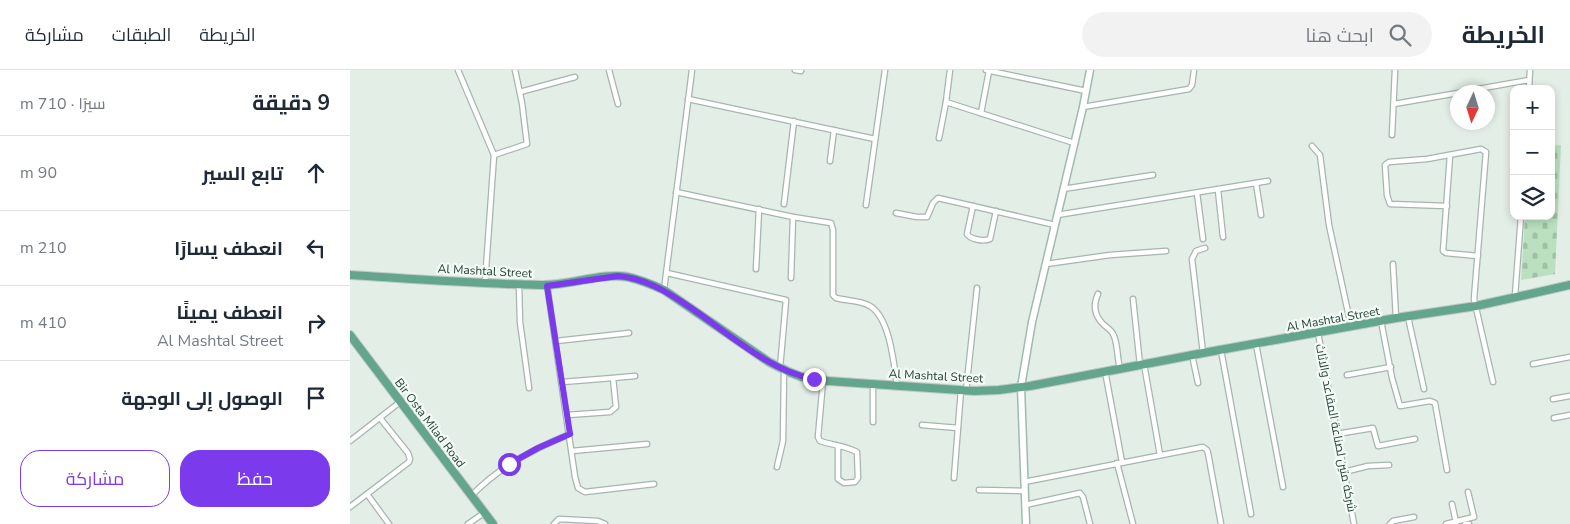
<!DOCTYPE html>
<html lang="ar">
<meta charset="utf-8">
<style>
body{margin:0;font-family:"Nunito Sans",Cairo,sans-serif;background:#f2f2f3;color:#1f2937;direction:rtl}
.controls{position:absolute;right:15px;top:15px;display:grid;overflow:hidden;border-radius:10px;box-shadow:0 2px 8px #0003}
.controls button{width:45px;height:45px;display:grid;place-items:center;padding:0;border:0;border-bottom:1px solid #e0e1e3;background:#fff;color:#1f2937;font:25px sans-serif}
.compass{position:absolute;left:1100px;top:15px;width:45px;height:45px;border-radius:50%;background:#fff;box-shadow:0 2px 8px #0003;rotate:184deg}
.stop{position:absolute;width:15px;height:15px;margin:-11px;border:4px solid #7c3aed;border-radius:50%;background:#fff}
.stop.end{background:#7c3aed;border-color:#fff;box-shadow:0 1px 5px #0008}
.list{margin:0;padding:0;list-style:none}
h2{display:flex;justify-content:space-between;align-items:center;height:65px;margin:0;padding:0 20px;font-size:21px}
h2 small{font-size:16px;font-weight:400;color:#747a83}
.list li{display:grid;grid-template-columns:32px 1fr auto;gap:15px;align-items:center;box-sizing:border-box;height:75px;padding:0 20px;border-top:1px solid #e0e1e3}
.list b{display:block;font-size:19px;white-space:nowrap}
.list p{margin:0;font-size:16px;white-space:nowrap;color:#747a83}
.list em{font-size:16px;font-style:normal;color:#747a83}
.actions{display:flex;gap:10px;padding:15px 20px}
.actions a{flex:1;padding:11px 0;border:1px solid #7c3aed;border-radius:20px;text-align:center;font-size:18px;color:#7c3aed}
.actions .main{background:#7c3aed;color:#fff}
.icon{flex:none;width:28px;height:28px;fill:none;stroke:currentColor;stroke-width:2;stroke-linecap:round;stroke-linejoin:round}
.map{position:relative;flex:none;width:1220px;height:454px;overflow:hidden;direction:ltr}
header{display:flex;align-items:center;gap:30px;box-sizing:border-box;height:70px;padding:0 25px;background:#fff;border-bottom:1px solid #e0e1e3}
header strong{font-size:24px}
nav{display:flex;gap:28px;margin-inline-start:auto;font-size:18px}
.search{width:350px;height:45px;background:#f2f2f3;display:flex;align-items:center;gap:12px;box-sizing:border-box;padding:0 18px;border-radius:28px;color:#747a83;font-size:19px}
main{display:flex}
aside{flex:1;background:#fff}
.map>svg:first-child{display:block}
</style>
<header>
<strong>الخريطة</strong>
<div class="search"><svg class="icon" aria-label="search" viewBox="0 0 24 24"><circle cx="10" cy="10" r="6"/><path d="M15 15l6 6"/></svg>ابحث هنا</div>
<nav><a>الخريطة</a><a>الطبقات</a><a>مشاركة</a></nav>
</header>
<main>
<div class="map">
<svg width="1220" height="454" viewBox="0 0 1220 454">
<defs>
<pattern id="cemetery-stones" width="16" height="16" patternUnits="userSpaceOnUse" patternTransform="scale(1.25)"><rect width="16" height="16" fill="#bae0c0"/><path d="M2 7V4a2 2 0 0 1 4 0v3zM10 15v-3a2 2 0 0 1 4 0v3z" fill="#a0c1a6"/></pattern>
</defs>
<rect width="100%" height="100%" fill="#e3eee7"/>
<polygon fill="url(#cemetery-stones)" points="1211,75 1205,204 1171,210 1175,146 1201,146 1201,76"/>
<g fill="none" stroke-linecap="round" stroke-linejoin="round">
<g stroke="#a5b6ae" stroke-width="7">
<g id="street">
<polyline points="108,0 144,85 135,213"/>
<polyline points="259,0 268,34"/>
<polyline points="445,0 451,1"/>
<polyline points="636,0 736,21"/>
<polyline points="1179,19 1180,0"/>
<polyline points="170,22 225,7"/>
<polyline points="1111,22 1179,10"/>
<polyline points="338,29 525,69"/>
<polyline points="596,32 600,0"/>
<polyline points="1044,34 1108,23"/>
<polyline points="733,37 839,19 842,15 844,0"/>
<polyline points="631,43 639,1"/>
<polyline points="1042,65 1045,0"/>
<polyline points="589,68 596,32 724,73"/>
<polyline points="962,76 970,85 979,155 1001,256"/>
<polyline points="144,85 177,74 172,33 165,0"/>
<polyline points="1100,85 1093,181 1096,183 1128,186"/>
<polyline points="480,91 484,60"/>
<polyline points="906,113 911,145"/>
<polyline points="713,119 803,105"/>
<polyline points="868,120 873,167"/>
<path d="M326 122 443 147 481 153 483 160V225L486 228C497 231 510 230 520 236 540 248 544 294 547 316"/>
<polyline points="847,123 853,169"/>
<polyline points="434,134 444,51"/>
<polyline points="516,135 535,0"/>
<path d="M623 136 617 164C620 169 633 172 640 169L646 141"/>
<polyline points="1097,136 1040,134 1037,125 1035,95 1039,92 1077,89 1131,79 1136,82 1124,229 1143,312"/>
<polyline points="546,143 567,147 577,147 583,133 588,128 705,155"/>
<polyline points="707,145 918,111"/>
<polyline points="696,194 760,185 816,181"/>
<polyline points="1043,194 1046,248"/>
<polyline points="406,199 409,139"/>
<polyline points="317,203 436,230 430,298"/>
<polyline points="441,208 443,147"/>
<polyline points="169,215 170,252 179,318"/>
<polyline points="197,215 225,407 228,418 235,422 304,414"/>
<polyline points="314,220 342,0"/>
<path d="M748 224C743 235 744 245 753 254 757 258 762 260 764 266 768 276 767 288 770 298"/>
<polyline points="1165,226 1171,146"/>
<polyline points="783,229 790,295"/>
<polyline points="1058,247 1074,319"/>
<polyline points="1031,251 1042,308 1050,336 1080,331 1085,333 1097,400"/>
<polyline points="968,263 1004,454"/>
<polyline points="206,271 279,263"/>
<polyline points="906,274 933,417"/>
<polyline points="871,280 901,444"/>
<polyline points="853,283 842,189 846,181 855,178"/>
<polyline points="842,285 848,313"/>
<polyline points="794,294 810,385"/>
<polyline points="1183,294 1220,287"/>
<polyline points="755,301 772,392"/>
<polyline points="997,305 1041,297"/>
<path d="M473 311 468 367 470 371C482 375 496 376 507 382L508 408 505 412 494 413 488 409V377"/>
<polyline points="212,312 263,308"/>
<polyline points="523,313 523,352"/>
<polyline points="616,321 627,218"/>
<polyline points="1203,329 1220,326"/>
<polyline points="217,345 260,342 266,337 263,308 285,306"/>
<polyline points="1204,348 1220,345"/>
<polyline points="572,355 608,358"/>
<polyline points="987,364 1023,358 1028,376 1065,369"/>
<polyline points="0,371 50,332"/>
<polyline points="222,381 297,374"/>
<polyline points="767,393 783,454"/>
<polyline points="427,397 433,371 434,300"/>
<polyline points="994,402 1018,396 1039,395"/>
<polyline points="604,408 611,320"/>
<polyline points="674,412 853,377 857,380 858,383 871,454"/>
<polyline points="629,420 674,421"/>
<polyline points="17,424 39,454"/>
<path d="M121 426C149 397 183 379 220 364"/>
<polyline points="1102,434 1106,452"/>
<polyline points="675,435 730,423 733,427 740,454"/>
<polyline points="0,437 59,392 60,389 58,383 30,348"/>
<polyline points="118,454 134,443"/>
<polyline points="204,454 209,449 248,451 255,454"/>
<polyline points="1040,454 1043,451 1064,447"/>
<polyline points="1096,454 1124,447 1118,422"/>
<polyline points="1115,454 1119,454"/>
</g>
</g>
<g stroke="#a0baae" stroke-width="9">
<polyline id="secondary" points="676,454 671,317 682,252 733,37 740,0"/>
</g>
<g stroke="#c1cac6" stroke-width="10">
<g id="primary">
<path d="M0 205C64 209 127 214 191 215 219 216 252 202 278 207 291 210 303 215 314 220L419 292 439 302 452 307 478 311 624 321 649 320 680 316 853 283 1046 248 1126 236 1220 215"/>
<polyline points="0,265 143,454"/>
</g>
</g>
<use href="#street" stroke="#fff" stroke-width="4.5"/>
<use href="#secondary" stroke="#fff" stroke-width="6"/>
<use href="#primary" stroke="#64a68d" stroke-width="8"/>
</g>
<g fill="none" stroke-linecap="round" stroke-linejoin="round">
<path stroke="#7c3aed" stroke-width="6" d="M159 394 188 378 220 364 197 216 268 206C294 208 316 221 338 236 376 261 418 301 464 309"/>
</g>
<g text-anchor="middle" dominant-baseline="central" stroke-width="4.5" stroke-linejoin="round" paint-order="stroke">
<g font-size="12" fill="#214034" stroke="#f4faf6">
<text transform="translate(135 201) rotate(3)">Al Mashtal Street</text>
<text transform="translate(983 249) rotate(-10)">Al Mashtal Street</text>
<text transform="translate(586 306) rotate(3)">Al Mashtal Street</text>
<text transform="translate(80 353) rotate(53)">Bir Osta Milad Road</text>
<text transform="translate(986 358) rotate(79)">شركة متين لصناعة المقاعد والاثاث</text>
</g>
</g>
</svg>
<div class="controls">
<button>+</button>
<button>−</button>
<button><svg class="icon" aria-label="layers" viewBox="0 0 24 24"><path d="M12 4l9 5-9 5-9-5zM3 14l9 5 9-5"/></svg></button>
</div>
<svg class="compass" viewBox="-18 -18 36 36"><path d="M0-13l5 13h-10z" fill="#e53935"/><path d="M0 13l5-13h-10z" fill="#747a83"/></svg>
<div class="stop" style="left:159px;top:394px"></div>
<div class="stop end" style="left:464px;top:309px"></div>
</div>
<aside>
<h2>9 دقيقة<small>سيرًا · 710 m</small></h2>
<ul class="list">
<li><svg class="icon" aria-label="ahead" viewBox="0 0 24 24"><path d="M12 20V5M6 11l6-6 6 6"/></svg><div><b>تابع السير</b></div><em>90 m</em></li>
<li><svg class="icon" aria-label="left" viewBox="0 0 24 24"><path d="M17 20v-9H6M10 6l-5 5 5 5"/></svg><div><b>انعطف يسارًا</b></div><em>210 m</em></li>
<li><svg class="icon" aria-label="right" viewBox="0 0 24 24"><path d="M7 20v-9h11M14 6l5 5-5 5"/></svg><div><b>انعطف يمينًا</b><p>Al Mashtal Street</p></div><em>410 m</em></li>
<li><svg class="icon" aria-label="arrive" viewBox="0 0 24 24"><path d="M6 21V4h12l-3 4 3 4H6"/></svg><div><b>الوصول إلى الوجهة</b></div></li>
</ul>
<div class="actions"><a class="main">حفظ</a><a>مشاركة</a></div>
</aside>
</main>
